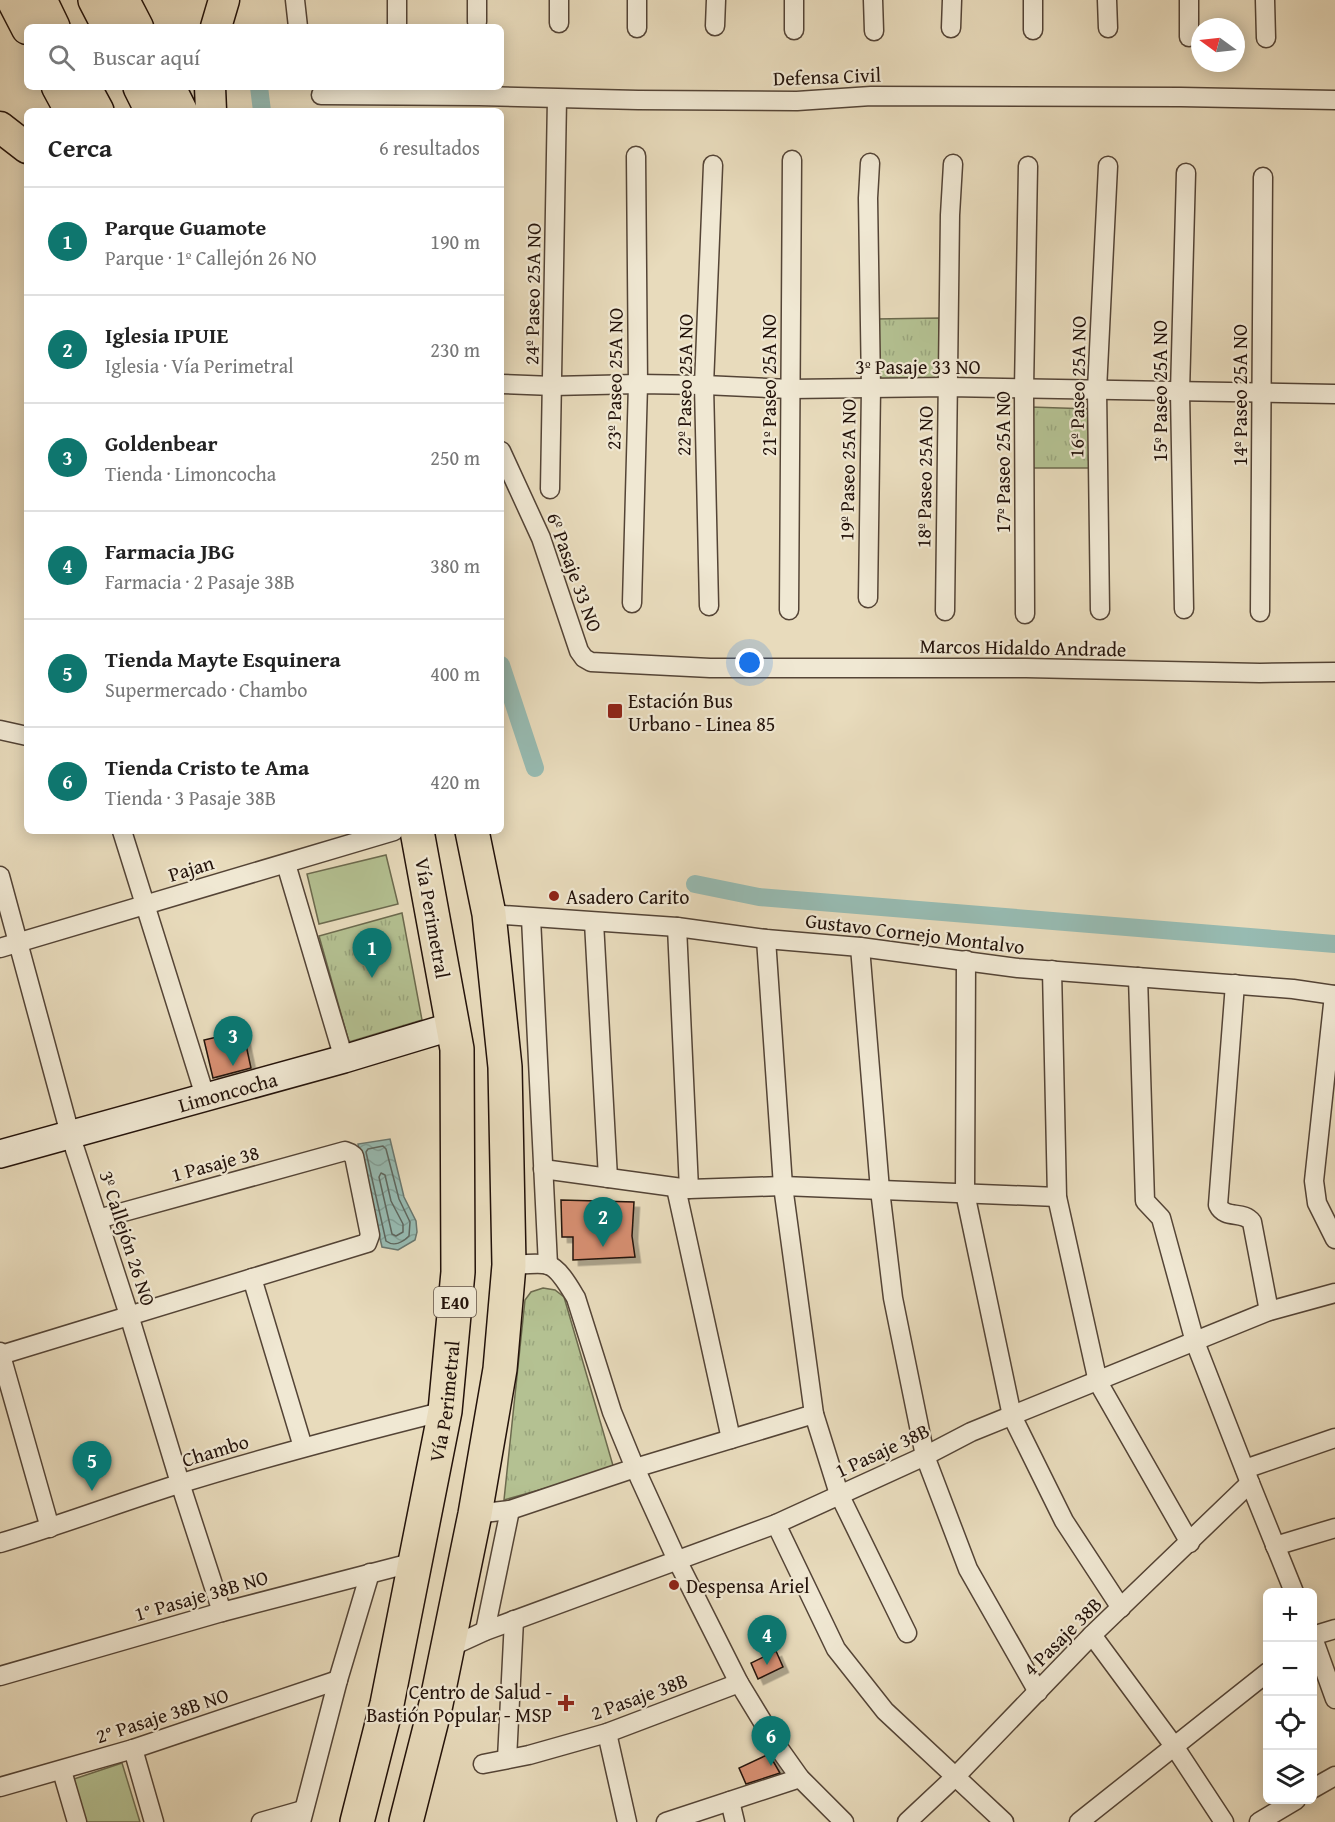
<!DOCTYPE html>
<html lang="es">
<meta charset="utf-8">
<style>
body{margin:0;font-family:"Gentium Book Plus",serif;background:#f6f6f6;color:#222}
.controls{position:absolute;right:18px;bottom:18px;display:grid;overflow:hidden;border-radius:9px;box-shadow:0 3px 15px #0003}
.controls button{width:54px;height:54px;display:grid;place-items:center;padding:0;border:0;border-bottom:2px solid #e0e0e0;background:#fff;color:#222;font:30px sans-serif}
.compass{position:absolute;left:1191px;top:18px;width:54px;height:54px;border-radius:50%;background:#fff;box-shadow:0 3px 15px #0003;rotate:285deg}
.you{position:absolute;left:750px;top:663px;width:21px;height:21px;margin:-15px;border:4px solid #fff;border-radius:50%;background:#1a73e8;box-shadow:0 0 0 9px #1a73e833}
.badge{display:grid;place-items:center;width:39px;height:39px;border-radius:50%;background:#0f766e;color:#fff;font-size:20px;font-weight:700}
.pin{position:absolute;translate:-50% -50px;filter:drop-shadow(0 2px 3px #0008)}
.pin::after{content:'';position:absolute;top:32px;width:21px;height:18px;background:inherit;clip-path:polygon(0 0,100% 0,50% 100%)}
.list{margin:0;padding:0;list-style:none}
h2{display:flex;justify-content:space-between;align-items:center;height:78px;margin:0;padding:0 24px;font-size:26px}
h2 small{font-size:20px;font-weight:400;color:#767676}
.list li{display:grid;grid-template-columns:39px 1fr auto;gap:18px;align-items:center;box-sizing:border-box;height:108px;padding:0 24px;border-top:2px solid #e0e0e0}
.list b{display:block;font-size:22px;white-space:nowrap}
.list p{margin:0;font-size:20px;white-space:nowrap;color:#767676}
.list em{font-size:20px;font-style:normal;color:#767676}
.icon{flex:none;width:33px;height:33px;fill:none;stroke:currentColor;stroke-width:2;stroke-linecap:round;stroke-linejoin:round}
.map{position:relative;flex:none;width:1335px;height:1822px;overflow:hidden}
.search{position:absolute;background:#fff;box-shadow:0 3px 15px #0003;left:24px;top:24px;width:480px;height:66px;display:flex;align-items:center;gap:15px;box-sizing:border-box;padding:0 21px;border-radius:9px;color:#767676;font-size:22px}
.panel{position:absolute;background:#fff;box-shadow:0 3px 15px #0003;left:24px;top:108px;width:480px;height:726px;border-radius:9px}
.map>svg:first-child{display:block}
</style>
<div class="map">
<svg width="1335" height="1822" viewBox="0 0 1335 1822">
<defs>
<pattern id="park-tufts" width="24" height="20" patternUnits="userSpaceOnUse" patternTransform="scale(1.5)"><rect width="24" height="20" fill="#b4c192"/><path d="M3 7l-1-3M5 7V3M7 7l1-3M15 17l-1-3M17 17v-4M19 17l1-3" fill="none" stroke="#9aa57d"/></pattern>
<pattern id="water-waves" width="16" height="10" patternUnits="userSpaceOnUse" patternTransform="scale(1.5)"><rect width="16" height="10" fill="#97bbb2"/><path d="M0 5q4-4 8 0t8 0" fill="none" stroke="#82a098"/></pattern>
<filter id="shadow"><feDropShadow dx="5.5" dy="5.5" stdDeviation="0" flood-color="#0004"/></filter>
</defs>
<rect width="100%" height="100%" fill="#e8dbbc"/>
<filter id="stains"><feTurbulence type="fractalNoise" baseFrequency=".00333" numOctaves="4"/><feColorMatrix values="0 0 0 0 .2 0 0 0 0 .09 0 0 0 0 .02 0 0 0 .5 -.17"/></filter>
<radialGradient id="worn" r=".72"><stop offset=".6" stop-color="#630" stop-opacity="0"/><stop offset="1" stop-color="#630" stop-opacity=".3"/></radialGradient>
<g fill="url(#park-tufts)" stroke="#6c6a4e" stroke-width="1.5">
<polygon points="939,318 940,384 875,384 875,319"/>
<polygon points="1030,407 1091,409 1091,468 1029,468"/>
<polygon points="402,913 422,1020 349,1042 319,936"/>
<polygon points="543,1288 555,1290 564,1297 614,1469 504,1500 525,1300 531,1292"/>
</g>
<g fill="#b4c192" stroke="#6c6a4e" stroke-width="1.5">
<polygon points="386,855 398,904 319,924 307,874"/>
<polygon points="122,1763 140,1822 86,1822 74,1779"/>
</g>
<polygon fill="url(#water-waves)" stroke="#69776f" stroke-width="1.5" points="390,1139 404,1197 416,1221 417,1232 415,1240 398,1250 382,1247 358,1144"/>
<g fill="none" stroke-linecap="round" stroke-linejoin="round">
<g stroke="#5d665e" stroke-width="1.5">
<path d="M383 1146 386 1149 399 1199 410 1222 409 1236C403 1242 394 1247 386 1241L366 1152 368 1149Z"/>
<polygon points="381,1173 385,1175 391,1201 403,1224 403,1232 396,1236 392,1234 379,1177"/>
</g>
<g stroke="#97bbb2" stroke-width="18">
<polyline points="259,87 262,111"/>
<polyline points="501,665 535,768"/>
<polyline points="695,884 759,897 1335,944"/>
</g>
</g>
<g fill="#d89073" stroke="#23120a" stroke-width="1.5" filter="url(#shadow)">
<polygon points="243,1031 251,1068 213,1078 204,1040"/>
<polygon points="561,1200 634,1202 632,1236 635,1257 573,1260 573,1237 562,1237"/>
<polygon points="776,1651 783,1667 758,1679 751,1663"/>
<polygon points="769,1754 780,1773 746,1784 739,1768"/>
</g>
<g fill="none" stroke-linecap="round" stroke-linejoin="round">
<g stroke="#544436" stroke-width="21">
<g id="street">
<polyline points="295,0 298,27"/>
<polyline points="637,0 637,28"/>
<polyline points="873,0 874,31"/>
<polyline points="1033,0 1033,30"/>
<polyline points="1107,0 1108,28"/>
<polyline points="1189,0 1189,37"/>
<polyline points="1265,0 1266,38"/>
<polyline points="477,22 477,0"/>
<polyline points="559,23 559,0"/>
<polyline points="715,26 716,0"/>
<polyline points="397,27 397,0"/>
<polyline points="951,28 952,0"/>
<polyline points="794,30 794,0"/>
<polyline points="321,95 479,96 638,100 797,101 871,96 1181,97 1335,100"/>
<polyline points="501,384 553,386 638,384 704,385 790,389 948,387 1335,394"/>
<polyline points="501,451 541,538 579,651 584,658 591,662 710,668 1026,668 1260,673 1335,672"/>
<polyline points="550,489 557,99"/>
<polyline points="868,598 871,388 868,198 870,163"/>
<polyline points="632,603 638,384 636,156"/>
<polyline points="709,606 704,385 713,165"/>
<polyline points="1184,609 1180,392 1186,173"/>
<polyline points="789,610 792,160"/>
<polyline points="1100,610 1097,390 1108,166"/>
<polyline points="945,611 950,215 953,164"/>
<polyline points="1260,612 1263,177"/>
<polyline points="1025,614 1024,389 1028,166"/>
<polyline points="0,730 27,736"/>
<polyline points="122,831 205,1096"/>
<polyline points="286,864 344,1059"/>
<polyline points="0,876 70,1134 129,1315 180,1483 222,1612"/>
<polyline points="489,914 677,927 766,939 860,947 1018,968 1293,989 1335,995"/>
<polyline points="531,918 548,1265"/>
<polyline points="594,922 608,1178"/>
<polyline points="677,927 689,1189"/>
<polyline points="766,939 783,1186 814,1414 839,1494 907,1633"/>
<polyline points="860,947 880,1190 893,1298 925,1456 968,1569 1038,1692"/>
<polyline points="0,948 394,831"/>
<polyline points="966,960 965,1193 1012,1416 1064,1521 1121,1608"/>
<polyline points="1052,970 1057,1197 1098,1382 1190,1543"/>
<polyline points="1138,977 1145,1201 1161,1218 1195,1342 1250,1483 1294,1592"/>
<path d="M1235 984 1218 1205C1225 1220 1243 1210 1252 1222L1269 1311"/>
<polyline points="1334,995 1314,1181 1317,1203 1335,1239"/>
<polyline points="543,1169 689,1189 783,1186 1057,1197"/>
<polyline points="676,1188 731,1439"/>
<path d="M509 1265C517 1265 541 1262 548 1265 559 1268 570 1288 576 1298L612 1412 635 1468 677 1560 739 1683 778 1747 800 1778 844 1822"/>
<polyline points="252,1278 303,1447"/>
<polyline points="0,1352 50,1528"/>
<polyline points="1,1355 367,1243 370,1235 354,1156 350,1153 345,1151 98,1219"/>
<polyline points="1245,1469 1335,1438"/>
<polyline points="475,1514 510,1510 635,1468 814,1414"/>
<polyline points="776,1524 836,1649 885,1711 1004,1822"/>
<path d="M0 1543C61 1525 121 1502 182 1483 269 1456 357 1433 445 1411"/>
<polyline points="1275,1546 1335,1528"/>
<polyline points="485,1631 510,1510"/>
<polyline points="1092,1635 1174,1746 1224,1822"/>
<polyline points="1312,1635 1335,1699"/>
<polyline points="1312,1636 1335,1629"/>
<polyline points="448,1648 485,1631 776,1524 925,1456 971,1432 1269,1311 1335,1293"/>
<polyline points="0,1676 222,1612 415,1562"/>
<polyline points="607,1733 627,1822"/>
<polyline points="133,1749 154,1822"/>
<polyline points="507,1759 514,1620"/>
<polyline points="483,1764 529,1755 607,1733 739,1683"/>
<polyline points="62,1771 77,1822"/>
<polyline points="0,1787 133,1749 338,1680"/>
<polyline points="1312,1789 1335,1776"/>
<polyline points="730,1801 735,1822"/>
<polyline points="261,1822 303,1810"/>
<polyline points="301,1822 338,1680 370,1573"/>
<polyline points="666,1822 800,1778"/>
<polyline points="907,1822 955,1777 1092,1635 1250,1483"/>
<polyline points="1079,1822 1268,1672"/>
<polyline points="1259,1822 1296,1800"/>
</g>
</g>
<g stroke="#23120a" stroke-width="30">
<g id="secondary">
<path id="s1" d="M0 1154 344 1059 453 1026"/>
</g>
</g>
<g stroke="#23120a" stroke-width="33">
<g id="primary">
<polyline points="12,0 27,29"/>
<polyline points="124,0 138,27"/>
<polyline points="216,27 224,0"/>
<polyline points="57,87 70,111"/>
<polyline points="170,87 182,111"/>
<polyline points="210,87 211,111"/>
<polyline points="0,127 27,148"/>
</g>
</g>
<g stroke="#23120a" stroke-width="36">
<g id="highway">
<polyline points="40,0 53,27"/>
<polyline points="95,0 109,27"/>
<polyline points="84,87 97,111"/>
<polyline points="140,87 152,111"/>
<path id="s2" d="M357 1822 387 1704 445 1411 458 1272 457 1049 417 831"/>
<polyline points="406,1822 436,1704 475,1514 500,1369 509,1265 505,1067 489,914 472,831"/>
</g>
</g>
<use href="#street" stroke="#f0e8d3" stroke-width="18"/>
<use href="#secondary" stroke="#f0e8d3" stroke-width="27"/>
<use href="#primary" stroke="#e8dbbc" stroke-width="30"/>
<use href="#highway" stroke="#e8dbbc" stroke-width="33"/>
</g>
<g fill="#8f2418" stroke="#f0e8d3" stroke-width="2">
<rect x="607" y="703" width="16" height="16" rx="3"/>
<circle cx="554" cy="896" r="6"/>
<circle cx="674" cy="1585" r="6"/>
<path d="M563 1694h6v6h6v6h-6v6h-6v-6h-6v-6h6z"/>
</g>
<g text-anchor="middle" dominant-baseline="central" stroke-width="4.5" stroke-linejoin="round" paint-order="stroke">
<rect fill="#f0e8d3" stroke="#605246" stroke-width="1.5" x="434" y="1287" width="42" height="30" rx="4.5"/>
<g font-size="18" font-weight="bold" fill="#23120a">
<text x="455" y="1302">E40</text>
</g>
<g font-size="20" fill="#23120a" stroke="#f0e8d3">
<text transform="translate(827 76) rotate(-2)">Defensa Civil</text>
<text transform="translate(532 294) rotate(-89)">24º Paseo 25A NO</text>
<text x="918" y="366">3º Pasaje 33 NO</text>
<text transform="translate(614 379) rotate(-89)">23º Paseo 25A NO</text>
<text transform="translate(684 385) rotate(-89)">22º Paseo 25A NO</text>
<text transform="translate(768 385) rotate(-90)">21º Paseo 25A NO</text>
<text transform="translate(1077 387) rotate(-89)">16º Paseo 25A NO</text>
<text transform="translate(1159 391) rotate(-90)">15º Paseo 25A NO</text>
<text transform="translate(1239 395) rotate(-90)">14º Paseo 25A NO</text>
<text transform="translate(1002 462) rotate(-90)">17º Paseo 25A NO</text>
<text transform="translate(847 470) rotate(-89)">19º Paseo 25A NO</text>
<text transform="translate(924 477) rotate(-89)">18º Paseo 25A NO</text>
<text transform="translate(575 572) rotate(70)">6º Pasaje 33 NO</text>
<text transform="translate(1023 647) rotate(1)">Marcos Hidaldo Andrade</text>
<text transform="translate(191 868) rotate(-17)">Pajan</text>
<text transform="translate(433 918) rotate(80)">Vía Perimetral</text>
<text transform="translate(915 933) rotate(7)">Gustavo Cornejo Montalvo</text>
<text stroke="none"><textPath href="#s1" startOffset="236">Limoncocha</textPath></text>
<text transform="translate(215 1163) rotate(-15)">1 Pasaje 38</text>
<text transform="translate(128 1238) rotate(72)">3º Callejón 26 NO</text>
<text stroke="none"><textPath href="#s2" startOffset="430">Vía Perimetral</textPath></text>
<text transform="translate(215 1450) rotate(-17)">Chambo</text>
<text transform="translate(882 1450) rotate(-25)">1 Pasaje 38B</text>
<text transform="translate(201 1595) rotate(-16)">1° Pasaje 38B NO</text>
<text transform="translate(1062 1636) rotate(-45)">4 Pasaje 38B</text>
<text transform="translate(639 1696) rotate(-20)">2 Pasaje 38B</text>
<text transform="translate(162 1715) rotate(-18)">2° Pasaje 38B NO</text>
</g>
<g font-size="20" fill="#23120a" stroke="#f0e8d3" text-anchor="start">
<text x="628" y="700">Estación Bus<tspan x="628" dy="23">Urbano - Linea 85</tspan></text>
<text x="566" y="896">Asadero Carito</text>
<text x="686" y="1585">Despensa Ariel</text>
<text x="552" y="1691" text-anchor="end">Centro de Salud -<tspan x="552" dy="23">Bastión Popular - MSP</tspan></text>
</g>
</g>
<rect width="100%" height="100%" filter="url(#stains)"/>
<rect width="100%" height="100%" fill="url(#worn)"/>
</svg>
<div class="controls">
<button>+</button>
<button>−</button>
<button><svg class="icon" aria-label="locate" viewBox="0 0 24 24"><circle cx="12" cy="12" r="6"/><path d="M12 2v4M12 18v4M2 12h4M18 12h4"/></svg></button>
<button><svg class="icon" aria-label="layers" viewBox="0 0 24 24"><path d="M12 4l9 5-9 5-9-5zM3 14l9 5 9-5"/></svg></button>
</div>
<svg class="compass" viewBox="-18 -18 36 36"><path d="M0-13l5 13h-10z" fill="#e53935"/><path d="M0 13l5-13h-10z" fill="#767676"/></svg>
<div class="you"></div>
<div class="pin badge" style="left:372px;top:978px">1</div>
<div class="pin badge" style="left:603px;top:1247px">2</div>
<div class="pin badge" style="left:233px;top:1066px">3</div>
<div class="pin badge" style="left:767px;top:1665px">4</div>
<div class="pin badge" style="left:92px;top:1491px">5</div>
<div class="pin badge" style="left:771px;top:1766px">6</div>
<div class="search"><svg class="icon" aria-label="search" viewBox="0 0 24 24"><circle cx="10" cy="10" r="6"/><path d="M15 15l6 6"/></svg>Buscar aquí</div>
<section class="panel">
<h2>Cerca<small>6 resultados</small></h2>
<ul class="list">
<li><span class="badge">1</span><div><b>Parque Guamote</b><p>Parque · 1º Callejón 26 NO</p></div><em>190 m</em></li>
<li><span class="badge">2</span><div><b>Iglesia IPUIE</b><p>Iglesia · Vía Perimetral</p></div><em>230 m</em></li>
<li><span class="badge">3</span><div><b>Goldenbear</b><p>Tienda · Limoncocha</p></div><em>250 m</em></li>
<li><span class="badge">4</span><div><b>Farmacia JBG</b><p>Farmacia · 2 Pasaje 38B</p></div><em>380 m</em></li>
<li><span class="badge">5</span><div><b>Tienda Mayte Esquinera</b><p>Supermercado · Chambo</p></div><em>400 m</em></li>
<li><span class="badge">6</span><div><b>Tienda Cristo te Ama</b><p>Tienda · 3 Pasaje 38B</p></div><em>420 m</em></li>
</ul>
</section>
</div>
